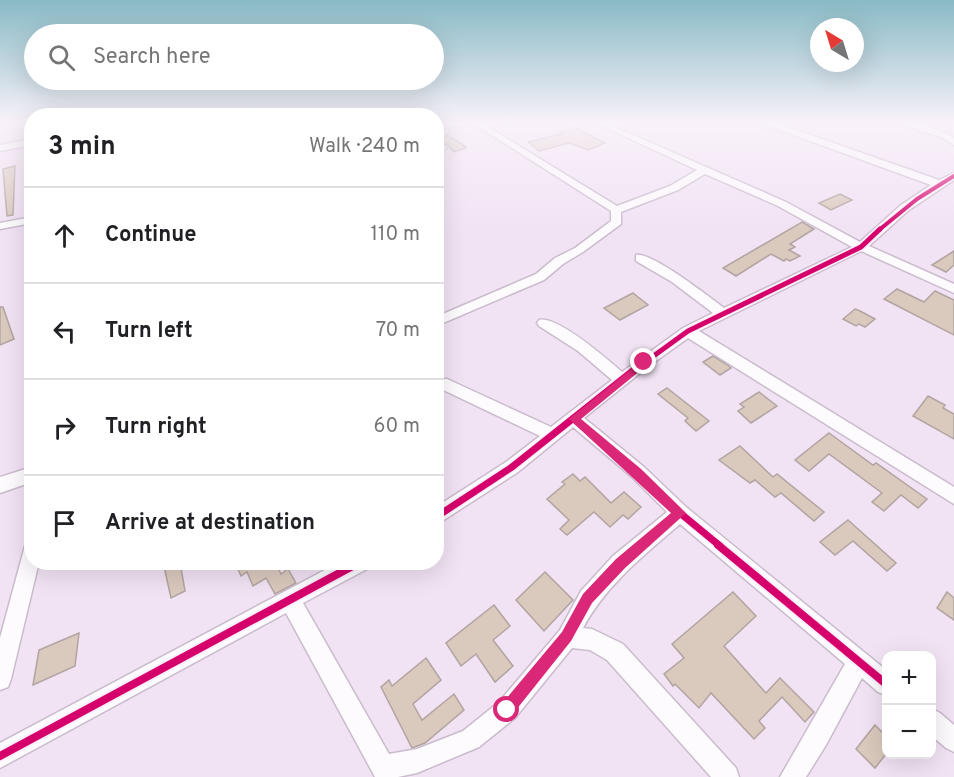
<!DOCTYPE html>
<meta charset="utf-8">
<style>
body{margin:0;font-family:Overpass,sans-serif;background:#f2f2f2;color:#202124}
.controls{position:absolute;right:18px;bottom:18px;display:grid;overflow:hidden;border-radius:12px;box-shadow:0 6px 24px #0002}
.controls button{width:54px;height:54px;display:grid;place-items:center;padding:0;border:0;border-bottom:2px solid #e0e0e0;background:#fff;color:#202124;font:30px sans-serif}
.compass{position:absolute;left:810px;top:18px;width:54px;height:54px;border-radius:50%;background:#fff;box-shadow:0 6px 24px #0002;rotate:322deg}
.stop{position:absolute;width:18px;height:18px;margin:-14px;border:4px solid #db2777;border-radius:50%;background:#fff}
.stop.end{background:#db2777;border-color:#fff;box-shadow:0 2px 6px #0008}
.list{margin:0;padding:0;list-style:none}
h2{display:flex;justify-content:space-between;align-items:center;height:78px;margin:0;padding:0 24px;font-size:26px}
h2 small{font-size:20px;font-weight:400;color:#757577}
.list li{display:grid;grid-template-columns:39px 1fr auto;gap:18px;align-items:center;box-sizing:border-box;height:96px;padding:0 24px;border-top:2px solid #e0e0e0}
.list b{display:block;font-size:22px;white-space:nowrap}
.list em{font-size:20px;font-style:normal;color:#757577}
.icon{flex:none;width:33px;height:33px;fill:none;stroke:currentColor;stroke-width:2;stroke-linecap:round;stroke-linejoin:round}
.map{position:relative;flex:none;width:954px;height:777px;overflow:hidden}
.search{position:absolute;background:#fff;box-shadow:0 6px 24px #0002;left:24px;top:24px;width:420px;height:66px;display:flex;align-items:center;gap:15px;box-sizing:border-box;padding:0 21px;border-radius:33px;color:#757577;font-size:22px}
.panel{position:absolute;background:#fff;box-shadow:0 6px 24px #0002;left:24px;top:108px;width:420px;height:462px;border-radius:24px}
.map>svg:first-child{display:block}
</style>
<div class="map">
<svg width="954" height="777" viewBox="0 0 954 777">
<rect width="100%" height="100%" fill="#f1e2f4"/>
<g fill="#dac9bd" stroke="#b1a4a1" stroke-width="1.5">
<polygon points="575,128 605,143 588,150 569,143 539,151 528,142 562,134 560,132"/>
<polygon points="447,135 465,146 463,146 466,148 454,152 447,144 436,141 436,138"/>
<polygon points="15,166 13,215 7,216 3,169"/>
<polygon points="840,194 852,200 831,210 819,203"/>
<polygon points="802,222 814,229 790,244 795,247 789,250 800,256 790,261 786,259 784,261 771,254 736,276 723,268"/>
<polygon points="954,251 954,265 946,272 932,265"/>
<polygon points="897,289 924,302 935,291 954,300 954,335 884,299"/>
<polygon points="633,293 648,305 620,320 604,308"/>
<polygon points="0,307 3,307 14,339 0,345"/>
<polygon points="855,309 860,311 875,319 865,327 859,324 856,326 843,319"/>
<polygon points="713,356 726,364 731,368 720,375 703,362"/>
<polygon points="667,388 709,421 696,431 685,421 688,418 658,394"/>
<polygon points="759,392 777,406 751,423 738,411 744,407 740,404"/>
<polygon points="928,396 945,405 943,408 954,414 954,439 913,416"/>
<polygon points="829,433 873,465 876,463 927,499 918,508 901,495 884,511 872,502 882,493 829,454 809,471 795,460"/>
<polygon points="740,446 773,477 777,474 824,512 814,521 781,493 775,497 755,480 750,483 719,460"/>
<polygon points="573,474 580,481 585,477 611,503 624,492 641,507 628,519 623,515 610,527 594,512 567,535 560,529 569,520 547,499 565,484 562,482"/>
<polygon points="848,520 896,563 887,571 853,541 835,555 820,542"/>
<polygon points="163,562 180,562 185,591 171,598"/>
<polygon points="235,562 275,562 281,574 288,569 296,583 275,594 266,578 253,586 247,572 241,576"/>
<polygon points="545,572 573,600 544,631 516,600"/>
<polygon points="733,592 756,616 724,646 766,693 780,678 814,712 805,722 782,697 759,721 765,728 754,739 711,693 699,708 675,684 673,686 664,674 684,658 672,644"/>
<polygon points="947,592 954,598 954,620 937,608"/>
<polygon points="494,605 510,626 493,640 513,666 495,682 476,654 461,666 446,643"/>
<polygon points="79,633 75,666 33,685 39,650"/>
<polygon points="426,658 441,680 413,704 422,720 454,694 464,710 425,743 412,748 381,687 389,680 392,686"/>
<polygon points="875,725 886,736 886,754 875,768 856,749"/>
</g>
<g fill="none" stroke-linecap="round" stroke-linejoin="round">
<g stroke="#cabbcd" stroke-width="3">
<g id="minor">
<polygon points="436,124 465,124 436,130"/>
<path d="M474 124H483L617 206 670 186 697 170 598 124H608L786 202 860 242 901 205 931 185 769 126 768 124H779L939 180 954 173V180L909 210 869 246 954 284V293L861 251 699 331 954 487V504L688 338 649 366 584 418 644 467 686 507 886 670V695L878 692 862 678 826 745 806 777H780L845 664 680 524C643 556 606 585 583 628L592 629 623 644 736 768 739 777H711L607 660 590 650 572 648 515 718 479 747 417 773 398 777H375L286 613 0 768V743L340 562H369L367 569 303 603 389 754 417 749 463 731 499 702 560 630 581 591 613 556 667 512 632 477 573 427 518 472 436 525V507L506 462 540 436 437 387V379H447L551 427 612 380 578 351 539 326 537 323 539 320C557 315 607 359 622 372L683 328 713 313 672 282 636 261V255C652 252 709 297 724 308L852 247 778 206 705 174 678 190 621 212V224L583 252 563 264 544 280 436 326V317L536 274 555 258 575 248 611 221V211Z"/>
<path d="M900 124C916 122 940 128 954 138V145L941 137Z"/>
<polygon points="32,139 32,145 0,151 0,145"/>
<polygon points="436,144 445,146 447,148 442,151 436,150"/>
<polygon points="32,217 32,223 0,229 0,223"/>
<polygon points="32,467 32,482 0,493 0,477"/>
<polygon points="32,544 32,562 39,562 11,679 8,687 0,690 0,638 23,553 25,546"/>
<polygon points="932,709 940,713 954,725 954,752 946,748 932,736"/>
</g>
</g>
<use href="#minor" fill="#fdfbfd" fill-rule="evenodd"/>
<g stroke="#f8effa" stroke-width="6">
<polyline id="cycleway-far3" points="879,230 917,199 954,176"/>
</g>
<g stroke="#f8effa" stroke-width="8">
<polyline id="cycleway-far2" points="637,368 688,331 861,247 880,229"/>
</g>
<g stroke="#f8effa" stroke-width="10">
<g id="cycleway-far1">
<polyline points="574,419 638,472 680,513 720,546"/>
<polyline points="436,517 512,467 639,366"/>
</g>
</g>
<g stroke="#f8effa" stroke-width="12">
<g id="cycleway">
<polyline points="718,545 886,684"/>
<polyline points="0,756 360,562"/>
</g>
</g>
<use href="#cycleway-far3" stroke="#d6006c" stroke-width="4"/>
<use href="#cycleway-far2" stroke="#d6006c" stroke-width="5"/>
<use href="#cycleway-far1" stroke="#d6006c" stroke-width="7"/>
<use href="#cycleway" stroke="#d6006c" stroke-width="8"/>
</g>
<linearGradient id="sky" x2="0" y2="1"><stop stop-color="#88bac5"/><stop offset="0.53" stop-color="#f9f2fa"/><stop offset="1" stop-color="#f9f2fa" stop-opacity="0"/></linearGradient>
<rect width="954" height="232" fill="url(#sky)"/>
<polygon fill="#db2777" points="644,359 647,360 647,365 581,419 641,469 686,513 625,568 592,603 571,641 512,715 507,717 501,715 499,710 501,705 562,632 583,594 616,559 671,513 569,419"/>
</svg>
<div class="controls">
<button>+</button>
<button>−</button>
</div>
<svg class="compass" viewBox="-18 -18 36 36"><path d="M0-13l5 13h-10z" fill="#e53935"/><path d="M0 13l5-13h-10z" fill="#757577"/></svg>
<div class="stop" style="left:507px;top:710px"></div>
<div class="stop end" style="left:644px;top:362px"></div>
<div class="search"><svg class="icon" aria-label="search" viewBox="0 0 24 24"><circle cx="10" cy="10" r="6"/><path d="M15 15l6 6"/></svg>Search here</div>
<section class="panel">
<h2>3 min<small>Walk · 240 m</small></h2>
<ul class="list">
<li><svg class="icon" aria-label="ahead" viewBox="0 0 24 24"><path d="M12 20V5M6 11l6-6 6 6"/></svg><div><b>Continue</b></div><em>110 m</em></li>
<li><svg class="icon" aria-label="left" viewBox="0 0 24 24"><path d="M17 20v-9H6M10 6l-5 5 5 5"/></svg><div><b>Turn left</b></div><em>70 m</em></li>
<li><svg class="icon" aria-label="right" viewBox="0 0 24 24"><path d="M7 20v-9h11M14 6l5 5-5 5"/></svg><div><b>Turn right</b></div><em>60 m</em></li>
<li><svg class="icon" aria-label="arrive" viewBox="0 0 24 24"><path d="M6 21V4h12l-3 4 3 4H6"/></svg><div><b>Arrive at destination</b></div></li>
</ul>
</section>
</div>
